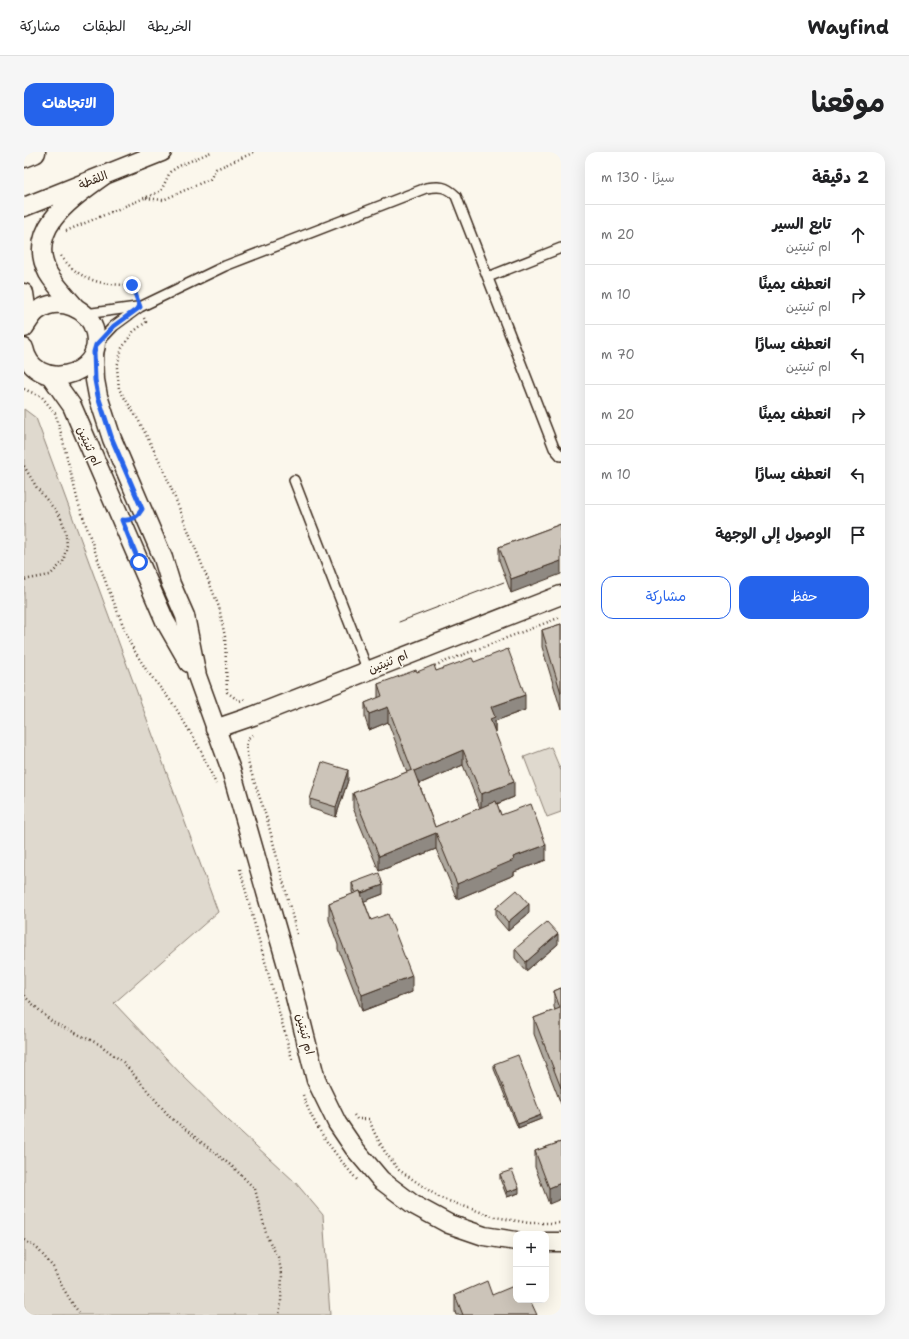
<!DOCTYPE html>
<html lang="ar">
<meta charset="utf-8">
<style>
body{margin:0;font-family:"Shantell Sans","Playpen Sans Arabic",sans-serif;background:#f6f6f6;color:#202124;direction:rtl}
.controls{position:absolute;right:12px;bottom:12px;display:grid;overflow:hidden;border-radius:8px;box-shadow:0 4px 16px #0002}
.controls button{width:36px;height:36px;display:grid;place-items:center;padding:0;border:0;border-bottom:1px solid #e0e0e0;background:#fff;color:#202124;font:20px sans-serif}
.stop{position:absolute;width:12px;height:12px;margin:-9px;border:3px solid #2563eb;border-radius:50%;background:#fff}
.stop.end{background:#2563eb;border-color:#fff;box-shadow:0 1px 4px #0008}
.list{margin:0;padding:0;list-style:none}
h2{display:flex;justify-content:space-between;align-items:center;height:52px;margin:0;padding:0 16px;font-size:17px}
h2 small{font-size:13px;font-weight:400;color:#757577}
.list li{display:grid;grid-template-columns:26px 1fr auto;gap:12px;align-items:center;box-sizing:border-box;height:60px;padding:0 16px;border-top:1px solid #e0e0e0}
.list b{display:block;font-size:15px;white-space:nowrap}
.list p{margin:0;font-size:13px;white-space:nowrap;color:#757577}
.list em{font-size:13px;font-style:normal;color:#757577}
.actions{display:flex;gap:8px;padding:12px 16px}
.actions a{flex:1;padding:9px 0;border:1px solid #2563eb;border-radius:12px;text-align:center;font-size:14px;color:#2563eb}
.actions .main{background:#2563eb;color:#fff}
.icon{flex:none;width:22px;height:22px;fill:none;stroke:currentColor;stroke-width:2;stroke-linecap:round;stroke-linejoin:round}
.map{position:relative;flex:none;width:537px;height:1163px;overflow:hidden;direction:ltr;border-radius:12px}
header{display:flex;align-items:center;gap:24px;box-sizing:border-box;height:56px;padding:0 20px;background:#fff;border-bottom:1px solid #e0e0e0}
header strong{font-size:19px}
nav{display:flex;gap:22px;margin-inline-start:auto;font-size:14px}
.intro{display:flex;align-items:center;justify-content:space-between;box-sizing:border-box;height:96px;padding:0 24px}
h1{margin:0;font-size:28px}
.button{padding:10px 18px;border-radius:12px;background:#2563eb;color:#fff;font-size:14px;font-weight:700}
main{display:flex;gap:24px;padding:0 24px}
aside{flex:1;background:#fff;border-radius:12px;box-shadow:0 4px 16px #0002}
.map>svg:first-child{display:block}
</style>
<header>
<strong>Wayfind</strong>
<nav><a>الخريطة</a><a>الطبقات</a><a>مشاركة</a></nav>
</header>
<div class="intro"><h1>موقعنا</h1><a class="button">الاتجاهات</a></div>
<main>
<aside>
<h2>2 دقيقة<small>سيرًا · 130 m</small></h2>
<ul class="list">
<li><svg class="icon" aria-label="ahead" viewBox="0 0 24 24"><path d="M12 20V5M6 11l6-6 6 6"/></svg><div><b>تابع السير</b><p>ام ثنيتين</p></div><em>20 m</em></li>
<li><svg class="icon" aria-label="right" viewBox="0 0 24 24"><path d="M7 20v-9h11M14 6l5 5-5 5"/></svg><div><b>انعطف يمينًا</b><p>ام ثنيتين</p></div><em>10 m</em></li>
<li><svg class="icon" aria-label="left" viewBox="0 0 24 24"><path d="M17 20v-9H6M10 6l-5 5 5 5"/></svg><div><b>انعطف يسارًا</b><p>ام ثنيتين</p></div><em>70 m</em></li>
<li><svg class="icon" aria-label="right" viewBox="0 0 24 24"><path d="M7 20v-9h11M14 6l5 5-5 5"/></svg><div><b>انعطف يمينًا</b></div><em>20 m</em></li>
<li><svg class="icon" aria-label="left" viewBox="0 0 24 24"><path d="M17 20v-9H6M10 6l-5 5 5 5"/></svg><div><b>انعطف يسارًا</b></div><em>10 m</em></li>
<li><svg class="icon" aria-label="arrive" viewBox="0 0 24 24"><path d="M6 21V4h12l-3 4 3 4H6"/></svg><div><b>الوصول إلى الوجهة</b></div></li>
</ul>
<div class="actions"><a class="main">حفظ</a><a>مشاركة</a></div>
</aside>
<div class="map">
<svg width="537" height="1163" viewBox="0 0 537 1163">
<rect width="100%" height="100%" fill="#fbf7ec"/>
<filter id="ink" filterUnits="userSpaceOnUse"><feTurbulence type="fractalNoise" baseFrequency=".025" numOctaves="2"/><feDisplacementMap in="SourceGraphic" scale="8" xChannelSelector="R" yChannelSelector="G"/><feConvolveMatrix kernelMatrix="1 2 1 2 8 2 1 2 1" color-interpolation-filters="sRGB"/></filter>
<g filter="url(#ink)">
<g fill="#dfd9ce" stroke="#8d8276">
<polygon points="0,257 12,266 194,760 90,851 157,922 205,969 271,1030 299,1063 306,1163 0,1163"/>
<polygon points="527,595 537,619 537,660 523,665 500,605"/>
</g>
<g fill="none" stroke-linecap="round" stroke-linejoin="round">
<g stroke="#3b2a1e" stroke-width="12">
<g id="service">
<polyline points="464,125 537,96"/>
<polyline points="61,162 113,155"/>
<path d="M72 193 90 174 116 155 201 114 402 36C416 34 422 34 432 44L530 296 537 304"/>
<polyline points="270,328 344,519"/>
</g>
</g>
<g stroke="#3b2a1e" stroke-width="21">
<g id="minor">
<polyline points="0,55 138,0"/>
<polyline points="0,141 4,168"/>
<path d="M51 155C42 144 31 133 24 121 1 76 49 46 79 24"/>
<path d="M0 176C4 170 8 163 13 159 35 143 66 156 71 181 81 226 9 242 0 196"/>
<polyline points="70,200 71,228 74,244 88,287 139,406 147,432 161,464 173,524 207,618 264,817 292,928 313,971 330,996 357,1028 390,1053 425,1072 460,1084 492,1089"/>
<polyline points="26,223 48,254 141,469 165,511"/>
<polyline points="191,577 229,564 537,443"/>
<polyline points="522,1090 537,1090"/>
</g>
</g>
<g stroke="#3b2a1e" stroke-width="25">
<polyline id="primary" points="0,4 10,0"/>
</g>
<g stroke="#3b2a1e" stroke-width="2.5" stroke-dasharray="1 3" stroke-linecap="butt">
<polyline points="122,46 139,48 186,27 192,17 231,0"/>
<polyline points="42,79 137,39 146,20 155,14 187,0"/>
<path d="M37 104C56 129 77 133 108 133L112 144"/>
<polyline points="120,166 122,170 109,180 98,196 93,215 95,237 115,269 139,316 195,455 201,485 203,540 215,549 223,547"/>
<polyline points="0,237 18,245 31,261 37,281 54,350 82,431 107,493 123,519 150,553 176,597 192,632"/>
<polyline points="0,314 13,336 36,364 41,377 43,393 39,410 26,423 0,428"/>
<polyline points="407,515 537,465"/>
<polyline points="229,583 224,586 222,594 225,614 243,667 273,782"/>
<polyline points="216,717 227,759 268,907"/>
<polyline points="0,844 28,870 75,892 99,910 146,965 210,1016 231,1037 243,1085 254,1105 258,1122 257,1150 255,1163"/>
<path d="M279 943C289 975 312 1003 334 1029"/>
<polyline points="330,963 333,967 345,967 350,980 361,1000 375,1018 416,1046 471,1065 505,1071 537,1071"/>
<polyline points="0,1088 13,1096 29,1115 39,1136 50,1154 57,1163"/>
</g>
<use href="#service" stroke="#fbf7ec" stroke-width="9"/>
<use href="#minor" stroke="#fbf7ec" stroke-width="18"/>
<use href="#primary" stroke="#fbf7ec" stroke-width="22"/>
<polyline stroke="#3b2a1e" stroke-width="1" points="375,470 480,430"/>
</g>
<g fill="#afa99f" stroke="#3b2a1e" fill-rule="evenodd">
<polygon points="537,372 487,441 475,408 475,395"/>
<polygon points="537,472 537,558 518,495 518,478"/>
<path d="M450 510 501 558 471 569V581L490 645 473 652 477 663 522 708 490 720V723L433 747 412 697 355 719 329 656V641L383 620 364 570 345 578 341 566V551L354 546V532L393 520 412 519ZM439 613 456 656 411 675 395 632Z"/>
<polygon points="324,628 312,665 286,656 286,647"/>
<polygon points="328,731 359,742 340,749 347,768 388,840 338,859 314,797 314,793 305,768 305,751 329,742 328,740"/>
<polygon points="472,756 505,761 484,779 472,765"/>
<polygon points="534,792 502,819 491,806 491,797"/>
<polygon points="537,836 537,952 510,882 510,866 531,858 530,855 530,839"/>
<polygon points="470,912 517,967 494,976 470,917"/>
<polygon points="537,990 525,1052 511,1015 511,999"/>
<polygon points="476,1022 495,1041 483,1045 476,1027"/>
<polygon points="431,1143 468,1143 513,1163 432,1163 431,1160"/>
</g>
<g fill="#8f8982" stroke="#3b2a1e">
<polygon points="537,409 537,422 487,441 487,427"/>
<polygon points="501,543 501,558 471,569 471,581 466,567 467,555"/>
<polygon points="364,555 364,570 345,578 345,562"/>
<polygon points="439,598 439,613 390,634 390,619"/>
<polygon points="324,618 324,628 312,665 312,655"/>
<polygon points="490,630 490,645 457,658 457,642"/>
<polygon points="412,681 412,697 355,719 355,704"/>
<polygon points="522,693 522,708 490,720 490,723 433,747 433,732 489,705"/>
<polygon points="359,733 359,742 333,752 333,743"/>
<polygon points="505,752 505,761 484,779 484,770"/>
<polygon points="534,782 534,792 502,819 502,810"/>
<polygon points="388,824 388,840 338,859 338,843"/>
<polygon points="517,963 517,967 494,976 494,972"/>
<polygon points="537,1031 537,1047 525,1052 525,1036"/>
<polygon points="495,1036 495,1041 483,1045 483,1040"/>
</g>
<g fill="#ccc4b9" stroke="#3b2a1e">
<polygon points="537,372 537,409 487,427 475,395"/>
<polygon points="537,472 537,541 518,478"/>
<polygon points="484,497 501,543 467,555 471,565 466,567 490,630 457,642 439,598 390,619 411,675 472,649 477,663 507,652 522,693 489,705 490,708 433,732 412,681 355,704 329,641 388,618 364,555 345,562 341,551 358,544 354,532 392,518 393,520 410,513 412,519 448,506 450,510"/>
<polygon points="298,610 324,618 312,655 286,647"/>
<polygon points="355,721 359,733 337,741 336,739 332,741 328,731"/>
<polygon points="493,738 505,752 484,770 472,756"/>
<polygon points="336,739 347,768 364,762 388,824 338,843 314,781 315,780 305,751"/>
<polygon points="523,770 534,782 502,810 491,797"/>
<polygon points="537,836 537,936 510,866 536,856 530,839"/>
<polygon points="494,903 517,963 494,972 470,912"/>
<polygon points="537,990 537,1031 525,1036 511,999"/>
<polygon points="488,1018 495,1036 483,1040 476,1022"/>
<polygon points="463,1129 468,1143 492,1133 492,1148 506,1148 513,1163 439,1163 431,1143"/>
</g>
</g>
<g fill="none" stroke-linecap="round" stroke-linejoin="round" filter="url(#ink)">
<path stroke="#2563eb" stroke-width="5" d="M108 133 116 155 90 174 72 193 70 200 71 228 74 244 88 287 118 357C113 366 107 369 98 368L115 410"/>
</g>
<g text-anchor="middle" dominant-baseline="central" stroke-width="3" stroke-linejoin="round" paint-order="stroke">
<g font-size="12" fill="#3b2a1e" stroke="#fbf7ec">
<text transform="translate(69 28) rotate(-21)">اللقطة</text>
<text transform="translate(65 294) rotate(66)">ام ثنيتين</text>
<text transform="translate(364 510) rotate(-22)">ام ثنيتين</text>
<text transform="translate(281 882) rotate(76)">ام ثنيتين</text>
</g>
</g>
</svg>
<div class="controls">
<button>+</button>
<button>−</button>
</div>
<div class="stop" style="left:115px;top:410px"></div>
<div class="stop end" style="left:108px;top:133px"></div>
</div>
</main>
